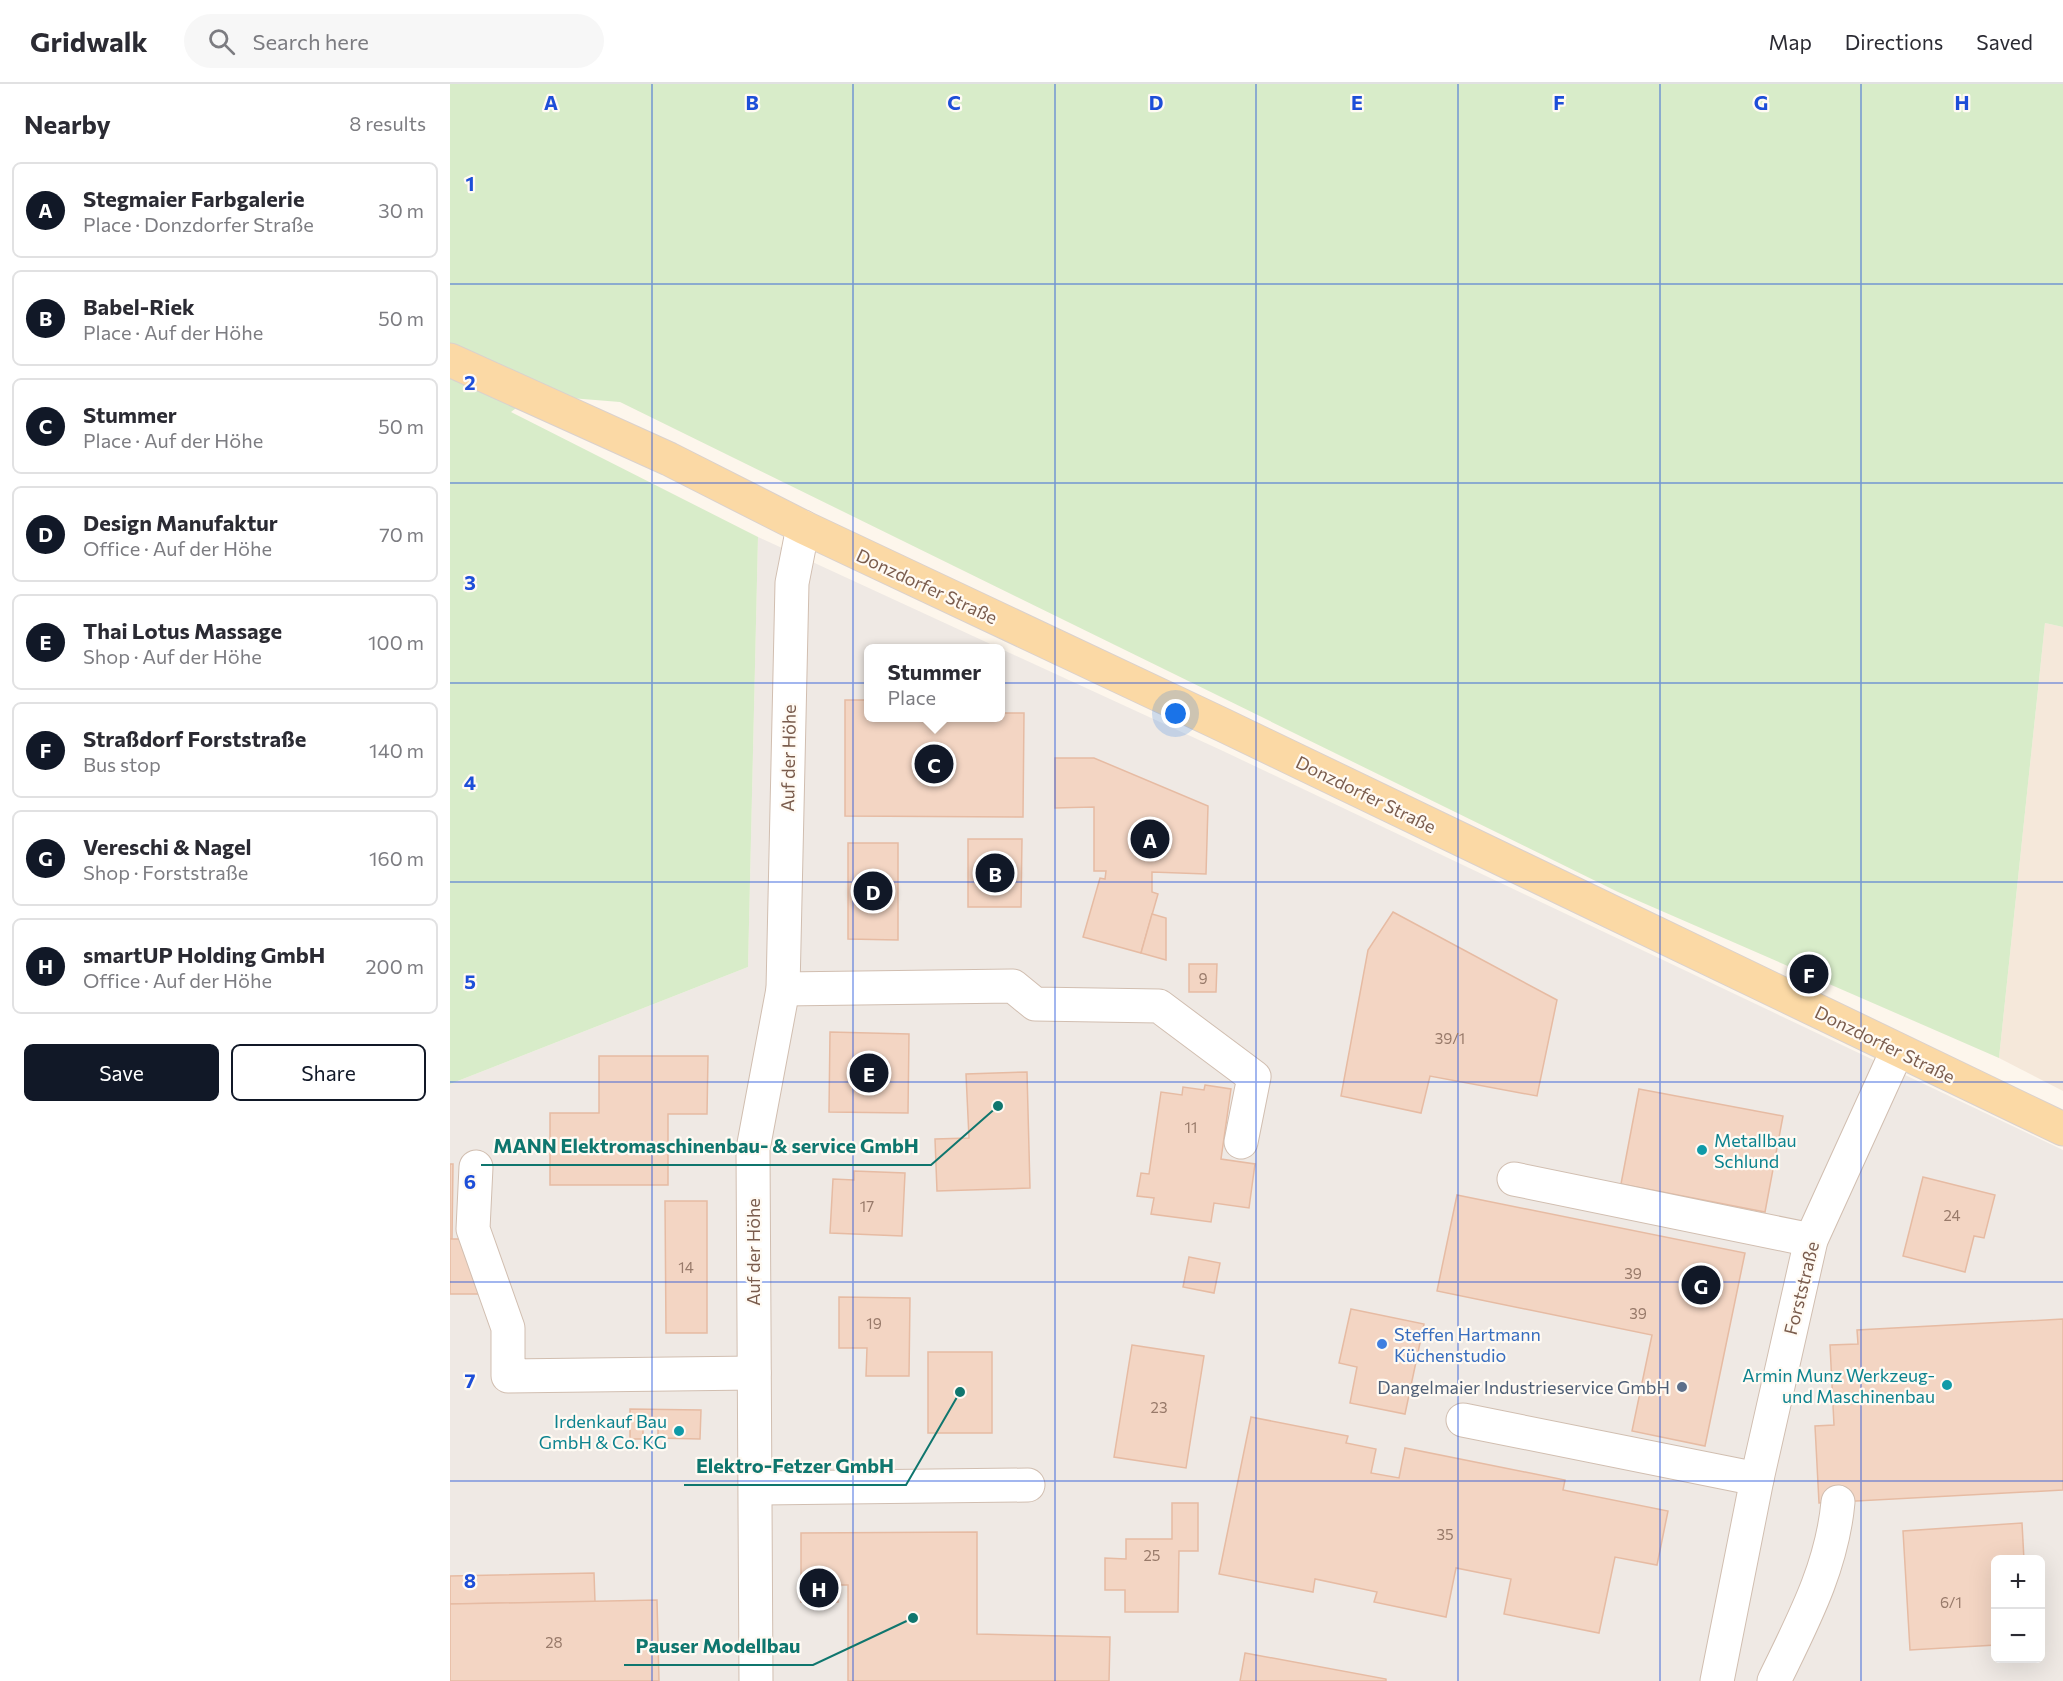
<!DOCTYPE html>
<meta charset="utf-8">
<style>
body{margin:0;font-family:Commissioner,sans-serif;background:#f7f7f7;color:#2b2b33}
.controls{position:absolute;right:18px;bottom:18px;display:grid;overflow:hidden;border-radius:9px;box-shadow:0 6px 24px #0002}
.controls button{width:54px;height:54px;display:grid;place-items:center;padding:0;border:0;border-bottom:2px solid #e1e1e2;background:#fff;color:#2b2b33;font:30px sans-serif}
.you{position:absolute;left:726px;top:630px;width:21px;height:21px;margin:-15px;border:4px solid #fff;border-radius:50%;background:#1a73e8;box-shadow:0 0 0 9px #1a73e833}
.badge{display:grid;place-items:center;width:39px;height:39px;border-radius:50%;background:#111827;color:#fff;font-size:20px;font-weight:700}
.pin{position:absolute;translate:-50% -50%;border:3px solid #fff;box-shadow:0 2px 6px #0006}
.popup{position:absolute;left:414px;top:560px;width:141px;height:78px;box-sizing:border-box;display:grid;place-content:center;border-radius:9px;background:#fff;filter:drop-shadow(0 2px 4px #0005);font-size:20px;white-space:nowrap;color:#7c7c81}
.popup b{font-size:22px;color:#2b2b33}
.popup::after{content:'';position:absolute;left:50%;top:100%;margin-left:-12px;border:12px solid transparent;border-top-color:#fff}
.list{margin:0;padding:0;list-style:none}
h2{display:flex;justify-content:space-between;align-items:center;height:78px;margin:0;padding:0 24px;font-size:26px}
h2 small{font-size:20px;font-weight:400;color:#7c7c81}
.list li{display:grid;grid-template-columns:39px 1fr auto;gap:18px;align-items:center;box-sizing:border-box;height:96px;margin:0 12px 12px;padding:0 12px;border:2px solid #e1e1e2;border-radius:9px}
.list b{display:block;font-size:22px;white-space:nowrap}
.list p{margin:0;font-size:20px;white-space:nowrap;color:#7c7c81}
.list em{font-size:20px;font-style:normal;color:#7c7c81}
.actions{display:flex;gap:12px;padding:18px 24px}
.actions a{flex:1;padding:14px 0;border:2px solid #111827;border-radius:9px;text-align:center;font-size:21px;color:#111827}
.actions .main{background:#111827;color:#fff}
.icon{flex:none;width:33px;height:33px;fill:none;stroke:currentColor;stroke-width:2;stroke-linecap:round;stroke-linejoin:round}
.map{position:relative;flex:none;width:1613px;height:1597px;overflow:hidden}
header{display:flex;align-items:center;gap:36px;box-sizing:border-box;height:84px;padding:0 30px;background:#fff;border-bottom:2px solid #e1e1e2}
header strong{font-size:28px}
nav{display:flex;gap:33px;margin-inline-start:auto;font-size:21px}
.search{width:420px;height:54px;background:#f7f7f7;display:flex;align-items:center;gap:15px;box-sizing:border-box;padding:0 21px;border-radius:33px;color:#7c7c81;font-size:22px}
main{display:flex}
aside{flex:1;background:#fff}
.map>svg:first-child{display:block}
</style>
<header>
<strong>Gridwalk</strong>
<div class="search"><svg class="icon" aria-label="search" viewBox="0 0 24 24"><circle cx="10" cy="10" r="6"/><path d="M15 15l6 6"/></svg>Search here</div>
<nav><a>Map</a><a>Directions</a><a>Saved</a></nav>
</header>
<main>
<aside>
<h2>Nearby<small>8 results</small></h2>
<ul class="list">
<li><span class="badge">A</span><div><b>Stegmaier Farbgalerie</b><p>Place · Donzdorfer Straße</p></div><em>30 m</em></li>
<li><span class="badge">B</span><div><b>Babel-Riek</b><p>Place · Auf der Höhe</p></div><em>50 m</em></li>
<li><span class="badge">C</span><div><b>Stummer</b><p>Place · Auf der Höhe</p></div><em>50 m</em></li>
<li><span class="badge">D</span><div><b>Design Manufaktur</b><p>Office · Auf der Höhe</p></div><em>70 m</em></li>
<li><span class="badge">E</span><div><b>Thai Lotus Massage</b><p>Shop · Auf der Höhe</p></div><em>100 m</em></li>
<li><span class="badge">F</span><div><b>Straßdorf Forststraße</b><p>Bus stop</p></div><em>140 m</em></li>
<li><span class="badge">G</span><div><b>Vereschi &amp; Nagel</b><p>Shop · Forststraße</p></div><em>160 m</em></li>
<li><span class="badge">H</span><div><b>smartUP Holding GmbH</b><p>Office · Auf der Höhe</p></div><em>200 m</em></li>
</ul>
<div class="actions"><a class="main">Save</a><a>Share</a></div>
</aside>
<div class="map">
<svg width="1613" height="1597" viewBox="0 0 1613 1597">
<rect width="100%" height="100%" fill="#fdf6ec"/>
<polygon fill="#f5e8da" points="1595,539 1613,543 1613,1007 1549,974"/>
<path fill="#efe9e4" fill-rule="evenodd" d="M308 453 773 667 1613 1066V1597H0V1000L298 883ZM418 564H550V634H418ZM1546 1476H1590V1574H1546Z"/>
<polygon fill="#d8ecc9" points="0,0 1613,0 1613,543 1595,539 1549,974 1168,808 170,318 83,311 61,328 308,453 298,883 0,1000"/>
<g fill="#f3d5c3" stroke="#e6bba3" stroke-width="1.5">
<polygon points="395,616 418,616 418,634 550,634 550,629 574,629 573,733 395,732"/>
<polygon points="605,674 644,674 758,722 756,790 702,788 702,808 708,810 691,869 633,853 650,794 655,795 656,787 644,787 644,723 605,724"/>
<polygon points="518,755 572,755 571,823 518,823"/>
<polygon points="398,759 448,759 448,856 398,855"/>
<polygon points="943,828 1107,916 1087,1012 980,992 971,1029 891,1012 918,866"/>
<polygon points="702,830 716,834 716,876 691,869"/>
<polygon points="739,880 767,880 766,908 739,908"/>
<polygon points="380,948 459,950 458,1029 379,1028"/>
<polygon points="149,972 258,972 257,1030 218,1030 218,1101 100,1101 100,1029 149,1029"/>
<polygon points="577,988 580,1104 487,1107 485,1055 519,1054 516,990"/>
<polygon points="755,1001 781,1005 771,1075 805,1080 799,1124 764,1119 761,1138 701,1130 704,1114 687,1112 691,1089 699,1090 711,1008 732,1011 733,1003 754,1006"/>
<polygon points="1189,1005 1333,1032 1315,1128 1171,1100"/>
<polygon points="0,1080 3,1080 2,1155 0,1155"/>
<polygon points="404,1087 455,1089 452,1152 380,1149 383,1095 404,1096"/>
<polygon points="1473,1093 1545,1111 1534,1154 1524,1152 1515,1188 1453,1172"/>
<polygon points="1007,1111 1295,1169 1255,1362 1182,1347 1202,1251 987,1207"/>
<polygon points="215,1117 257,1117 257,1249 216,1249"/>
<polygon points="0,1155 15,1155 35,1210 0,1210"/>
<polygon points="739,1173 770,1179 764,1209 733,1203"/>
<polygon points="389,1213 460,1214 459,1292 416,1292 417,1264 389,1264"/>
<polygon points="901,1225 974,1240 955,1330 900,1319 907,1283 889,1279"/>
<polygon points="1613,1235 1613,1406 1369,1419 1365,1342 1384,1341 1380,1261 1408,1260 1407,1246"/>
<polygon points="682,1261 754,1272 736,1384 664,1373"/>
<rect x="478" y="1268" width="64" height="81"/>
<polygon points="180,1325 251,1326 250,1355 208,1354 208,1339 193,1339 193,1355 180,1355"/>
<polygon points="801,1333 898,1352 896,1359 926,1365 921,1389 949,1394 955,1364 1115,1396 1113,1406 1218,1427 1207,1481 1165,1473 1149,1549 1054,1530 1061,1495 1006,1484 996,1533 924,1518 927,1508 865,1495 863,1508 769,1490"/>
<polygon points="722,1419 748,1419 748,1467 729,1467 728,1528 675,1528 675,1506 655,1506 655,1474 676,1475 676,1455 722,1455"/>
<polygon points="1572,1439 1574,1476 1546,1476 1546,1561 1460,1566 1453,1447"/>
<polygon points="527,1448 527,1550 660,1553 659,1597 398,1597 398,1501 388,1501 388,1518 351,1518 351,1449"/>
<polygon points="144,1489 145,1518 0,1520 0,1492"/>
<polygon points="207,1516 209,1597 0,1597 0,1520"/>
<polygon points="795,1569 936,1595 936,1597 790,1597"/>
</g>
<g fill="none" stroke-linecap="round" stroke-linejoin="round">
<g stroke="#d1beb0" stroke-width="35">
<g id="minor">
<polyline points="333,905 563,902 585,920 709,922 804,993 791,1058"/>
<polyline points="26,1083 23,1145 58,1244 58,1292 304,1289"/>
<polyline points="1064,1095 1361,1156"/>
<polyline points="1013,1336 1307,1395"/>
<polyline points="306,1404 578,1401"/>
<polyline points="306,1597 303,1065 333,905 342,499 353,443"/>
<polyline points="1267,1597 1307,1395 1361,1156 1447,967"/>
<path d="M1324 1597C1352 1539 1382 1484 1388 1418"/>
</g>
</g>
<g stroke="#dad1cd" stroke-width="35">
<polyline id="major" points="0,276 219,375 353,443 773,641 1613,1045"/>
</g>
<use href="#minor" stroke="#fff" stroke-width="33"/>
<use href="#major" stroke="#fbd9a5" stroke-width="33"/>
</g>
<path fill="none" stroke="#1d4ed8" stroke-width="1.5" stroke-opacity="0.55" d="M202 0V1597M403 0V1597M605 0V1597M806 0V1597M1008 0V1597M1210 0V1597M1411 0V1597M0 200H1613M0 399H1613M0 599H1613M0 798H1613M0 998H1613M0 1198H1613M0 1397H1613"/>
<g fill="#0f9aa8" stroke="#fffaf3" stroke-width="2">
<circle cx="1252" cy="1066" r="6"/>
<circle cx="1497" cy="1301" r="6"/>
<circle cx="229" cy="1347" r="6"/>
</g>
<circle fill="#3f7fe0" stroke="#fffaf3" stroke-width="2" cx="932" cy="1260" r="6"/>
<circle fill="#5c6f8a" stroke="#fffaf3" stroke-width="2" cx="1232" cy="1303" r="6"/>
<g text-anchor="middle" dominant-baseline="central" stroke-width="4.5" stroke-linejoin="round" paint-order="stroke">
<g font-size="15" fill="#987a6a">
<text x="753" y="894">9</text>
<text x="1000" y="954">39/1</text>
<text x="741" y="1043">11</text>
<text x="417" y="1122">17</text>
<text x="1502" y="1131">24</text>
<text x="236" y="1183">14</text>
<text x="1183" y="1189">39</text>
<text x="1188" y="1229">39</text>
<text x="424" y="1239">19</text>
<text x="709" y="1323">23</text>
<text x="995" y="1450">35</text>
<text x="702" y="1471">25</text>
<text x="1501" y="1518">6/1</text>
<text x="104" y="1558">28</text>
</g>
<g font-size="18" fill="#7a5c4d" stroke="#fffaf3">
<text transform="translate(477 502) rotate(25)">Donzdorfer Straße</text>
<text transform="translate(338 674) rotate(-89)">Auf der Höhe</text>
<text transform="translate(916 710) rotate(26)">Donzdorfer Straße</text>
<text transform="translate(1435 960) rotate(26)">Donzdorfer Straße</text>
<text transform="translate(303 1168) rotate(-90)">Auf der Höhe</text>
<text transform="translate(1351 1204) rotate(-76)">Forststraße</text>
</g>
<g font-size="18" fill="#0d838f" stroke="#fffaf3" text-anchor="end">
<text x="1264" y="1056" text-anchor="start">Metallbau<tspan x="1264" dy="21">Schlund</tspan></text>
<text x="1485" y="1291">Armin Munz Werkzeug-<tspan x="1485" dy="21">und Maschinenbau</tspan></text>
<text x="217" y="1337">Irdenkauf Bau<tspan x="217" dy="21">GmbH &amp; Co. KG</tspan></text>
</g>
<g font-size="18" fill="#366cbe" stroke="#fffaf3" text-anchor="start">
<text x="944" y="1250">Steffen Hartmann<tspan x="944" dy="21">Küchenstudio</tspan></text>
</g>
<g font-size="18" fill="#4e5e75" stroke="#fffaf3" text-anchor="end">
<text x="1220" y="1303">Dangelmaier Industrieservice GmbH</text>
</g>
</g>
<g font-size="20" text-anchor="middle" font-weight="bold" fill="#1d4ed8" stroke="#fffaf3" stroke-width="4.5" stroke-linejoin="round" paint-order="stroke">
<text x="101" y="26">A</text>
<text x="302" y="26">B</text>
<text x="504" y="26">C</text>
<text x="706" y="26">D</text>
<text x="907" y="26">E</text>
<text x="1109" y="26">F</text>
<text x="1311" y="26">G</text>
<text x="1512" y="26">H</text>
<text x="20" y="107">1</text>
<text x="20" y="306">2</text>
<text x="20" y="506">3</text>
<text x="20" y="706">4</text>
<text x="20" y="905">5</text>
<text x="20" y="1105">6</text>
<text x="20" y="1304">7</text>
<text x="20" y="1504">8</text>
</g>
<path fill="none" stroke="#0f766e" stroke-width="2" d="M548 1022L481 1081H31M510 1308L456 1401H234M463 1534L363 1581H174"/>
<g fill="#0f766e" stroke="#fffaf3" stroke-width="2">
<circle cx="548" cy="1022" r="6"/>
<circle cx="510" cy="1308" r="6"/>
<circle cx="463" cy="1534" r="6"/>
</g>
<g font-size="20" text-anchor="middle" font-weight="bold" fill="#0f766e" stroke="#fffaf3" stroke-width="4.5" stroke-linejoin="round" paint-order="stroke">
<text x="256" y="1069">MANN Elektromaschinenbau- &amp; service GmbH</text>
<text x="345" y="1389">Elektro-Fetzer GmbH</text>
<text x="268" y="1569">Pauser Modellbau</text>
</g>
</svg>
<div class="controls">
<button>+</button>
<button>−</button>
</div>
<div class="you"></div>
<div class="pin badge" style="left:700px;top:755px">A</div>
<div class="pin badge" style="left:545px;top:789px">B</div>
<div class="pin badge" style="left:484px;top:680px">C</div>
<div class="popup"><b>Stummer</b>Place</div>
<div class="pin badge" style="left:423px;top:807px">D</div>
<div class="pin badge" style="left:419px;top:989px">E</div>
<div class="pin badge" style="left:1359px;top:890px">F</div>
<div class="pin badge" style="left:1251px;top:1201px">G</div>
<div class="pin badge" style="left:369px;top:1504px">H</div>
</div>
</main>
